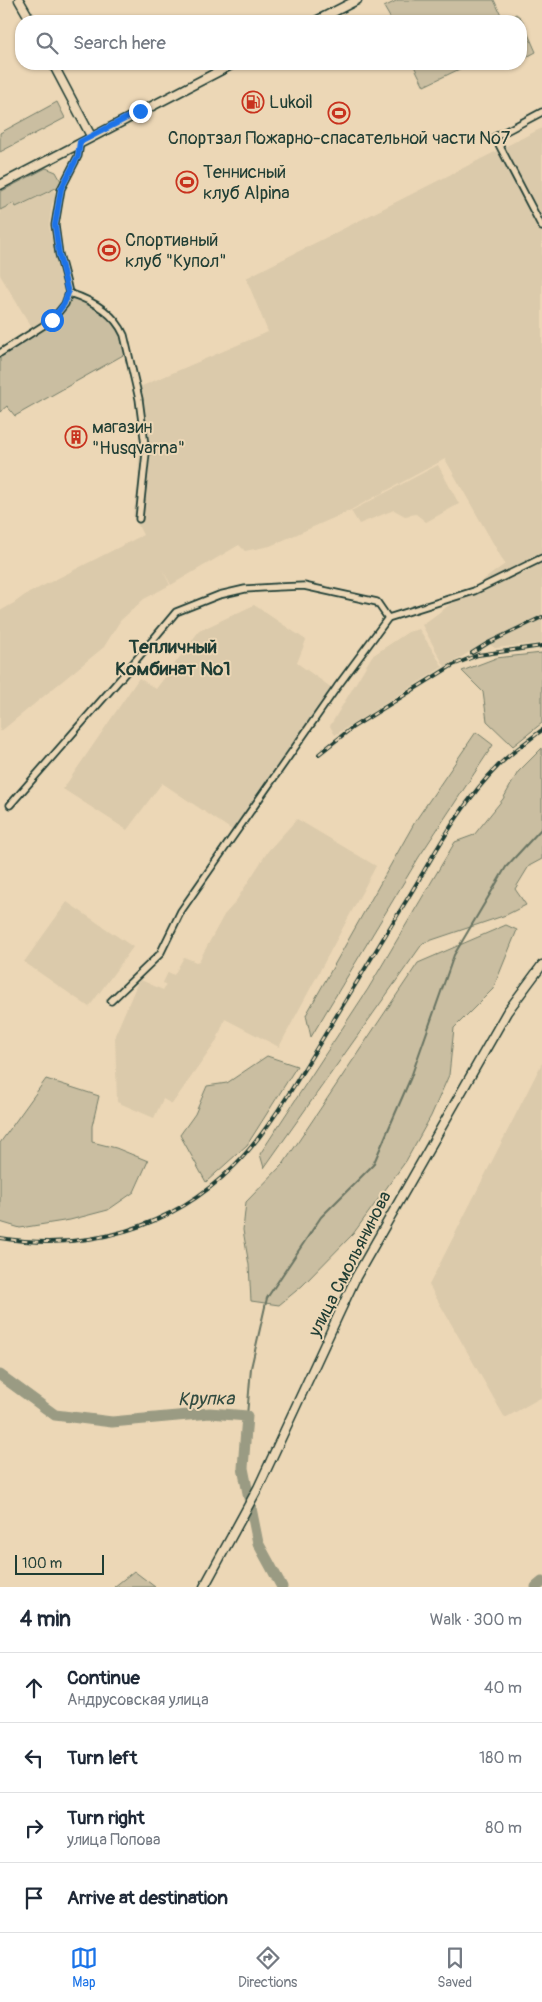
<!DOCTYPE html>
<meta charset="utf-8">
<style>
body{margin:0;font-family:Pangolin,sans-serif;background:#f2f2f3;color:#1f2937}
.scale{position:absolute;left:15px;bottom:12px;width:89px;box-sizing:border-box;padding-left:5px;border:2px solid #1f3d34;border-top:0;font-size:14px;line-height:18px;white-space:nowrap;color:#1f3d34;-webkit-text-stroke:4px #ecd7b6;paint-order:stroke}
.stop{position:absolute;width:15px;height:15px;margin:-11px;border:4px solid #1a73e8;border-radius:50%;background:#fff}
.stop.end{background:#1a73e8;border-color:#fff;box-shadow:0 1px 5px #0008}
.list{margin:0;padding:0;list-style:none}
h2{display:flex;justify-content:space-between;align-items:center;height:65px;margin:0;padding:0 20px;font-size:21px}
h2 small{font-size:16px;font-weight:400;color:#747a83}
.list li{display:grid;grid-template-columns:32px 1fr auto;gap:15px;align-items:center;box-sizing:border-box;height:70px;padding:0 20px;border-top:1px solid #e0e1e3}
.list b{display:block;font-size:19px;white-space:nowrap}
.list p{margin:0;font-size:16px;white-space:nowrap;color:#747a83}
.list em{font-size:16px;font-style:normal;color:#747a83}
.icon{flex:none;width:28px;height:28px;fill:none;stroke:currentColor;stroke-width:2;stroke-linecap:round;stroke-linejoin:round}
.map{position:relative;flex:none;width:542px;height:1587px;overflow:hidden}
.search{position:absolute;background:#fff;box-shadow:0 1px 4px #0004;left:15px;right:15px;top:15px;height:55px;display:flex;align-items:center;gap:12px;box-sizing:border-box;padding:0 18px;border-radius:20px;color:#747a83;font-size:19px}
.sheet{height:345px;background:#fff}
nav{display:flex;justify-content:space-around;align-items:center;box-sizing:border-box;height:70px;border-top:1px solid #e0e1e3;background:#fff;font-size:14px;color:#747a83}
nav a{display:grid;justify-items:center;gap:2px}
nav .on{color:#1a73e8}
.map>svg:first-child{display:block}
</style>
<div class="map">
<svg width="542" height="1587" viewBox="0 0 542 1587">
<rect width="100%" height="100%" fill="#ecd7b6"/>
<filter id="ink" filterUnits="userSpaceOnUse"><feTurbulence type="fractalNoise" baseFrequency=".02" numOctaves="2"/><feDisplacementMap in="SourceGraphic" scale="10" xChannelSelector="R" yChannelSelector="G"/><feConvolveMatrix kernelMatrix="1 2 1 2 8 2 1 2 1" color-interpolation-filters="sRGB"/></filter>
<g filter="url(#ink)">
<g fill="#dbcaab">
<polygon points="542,128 542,643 495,648 486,642 445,667 422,625 505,564 445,459 347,512 270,546 245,551 239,545 171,585 162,569 170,585 144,599 120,621 104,647 0,732 0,611 14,603 25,595 143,535 133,515 138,483 140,421 135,389 268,332 246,278"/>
<polygon points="54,190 56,197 52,204 49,226 65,293 58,308 32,328 0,275 0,210 14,203 16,207"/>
<polygon points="438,465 459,504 426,522 416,514 405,516 394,510 359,524 351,511"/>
<polygon points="254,605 306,640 297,663 332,688 232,830 162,783 127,830 63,789 139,678 156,689 199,631"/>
<polygon points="419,629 443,667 335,735 330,726 372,656 408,632"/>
<polygon points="297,819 376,866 279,1047 225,1019 216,1042 172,1104 163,1099 154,1118 117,1102 115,1035 138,982 141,980 163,990 166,985 163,983 168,972 174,975 184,957 196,962 199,961 224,915 234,904 268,851"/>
<polygon points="67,902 133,947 89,1007 24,962"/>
<polygon points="542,1063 542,1397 505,1418 429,1285"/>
</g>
<g fill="#cabea1" stroke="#747e6a">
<polygon points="398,0 494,0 504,21 392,21 384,7"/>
<polygon points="516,14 521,18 536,52 521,60 521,21 504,21"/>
<polygon points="413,64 470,64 424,86"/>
<polygon points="57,102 65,118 0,152 0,133"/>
<polygon points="46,168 56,172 61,181 58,187 16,207 14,203 0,210 0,192"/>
<path d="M71 297C88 302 106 312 117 327 122 334 123 345 125 354L15 416 7 406 0 412V357C26 334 56 331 71 297Z"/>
<polygon points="542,653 542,723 513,746 487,721 483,692 462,671 496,658"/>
<polygon points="476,732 493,745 419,857 311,1037 306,1015 416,820"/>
<polygon points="542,748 542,859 529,866 515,889 526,905 506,915 423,943 264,1168 260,1154 368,989 455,842 474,835 503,799 518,772"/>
<polygon points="506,925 517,930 493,989 454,1028 449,1075 431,1116 406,1161 353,1234 302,1286 279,1305 251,1301 249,1265 243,1230 246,1202 284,1163 418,963"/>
<polygon points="267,1056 297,1066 247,1145 206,1182 180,1135 195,1114 207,1086 227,1083"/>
<polygon points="46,1079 99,1096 92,1126 92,1142 116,1148 148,1161 134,1192 108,1210 70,1220 20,1228 0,1222 0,1143"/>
<polygon points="134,1571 155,1587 114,1587"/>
</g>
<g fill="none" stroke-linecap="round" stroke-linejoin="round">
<polyline stroke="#697563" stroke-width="2" points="247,1416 251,1368 267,1298 321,1217 373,1165 411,1077 454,955 506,867 542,828"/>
<g stroke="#9a9b83" stroke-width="11">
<polyline points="0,1375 55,1415 112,1422 210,1413 247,1416 243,1468 258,1543 282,1587"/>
<polyline points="536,1587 542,1582"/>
</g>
<g stroke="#1f3d34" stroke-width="9">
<g id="street">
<polyline points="542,112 495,137 542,227"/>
<path d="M69 293C91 300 114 312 124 335L139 399 146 453 139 519"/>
<polyline points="0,353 52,320 65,304 69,293 67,284 59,254 55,225 61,189 78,156 80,143"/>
<polyline points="10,805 121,678 176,612 219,595 245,589 278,587 304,586 377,602 388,618"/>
<polyline points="111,1001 160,954 181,911 337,687 388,618 474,591 542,558"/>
</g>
</g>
<g stroke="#1f3d34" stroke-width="11">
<g id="secondary">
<polyline points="19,0 31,21"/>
<polyline points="316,21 357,0"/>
<polyline points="53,64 91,136"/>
<polyline points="0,185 233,64"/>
<polyline points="204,1587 258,1488 356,1277 507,1012 542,965"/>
</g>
</g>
<use href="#street" stroke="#ecd7b6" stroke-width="5.5"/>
<use href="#secondary" stroke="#ecd7b6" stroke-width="8"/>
<g stroke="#1f3d34" stroke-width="4">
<g id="rail">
<polyline points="472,653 488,643 542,617"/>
<polyline points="319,754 353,727 453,665 478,655 542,646"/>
<path d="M0 1238C86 1252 171 1229 234 1166 265 1135 289 1094 312 1056 342 1006 373 956 403 906 432 859 459 805 499 765 512 752 528 741 542 730"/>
</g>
</g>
<use href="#rail" stroke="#ecd7b6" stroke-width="2" stroke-dasharray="5.5" stroke-linecap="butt"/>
</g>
</g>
<g fill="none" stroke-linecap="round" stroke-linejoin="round" filter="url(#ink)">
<polyline stroke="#1a73e8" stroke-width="6" points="52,320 64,304 68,293 59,254 55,225 61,189 78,156 80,142 140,111"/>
</g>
<defs>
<g id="fuel-ring" transform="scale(1.125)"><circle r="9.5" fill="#ecd7b6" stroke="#c8321e" stroke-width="1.5"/><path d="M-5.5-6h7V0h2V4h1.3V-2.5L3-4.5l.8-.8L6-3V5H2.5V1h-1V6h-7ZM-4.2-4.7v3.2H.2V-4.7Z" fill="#c8321e"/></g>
<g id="stadium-ring" transform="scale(1.125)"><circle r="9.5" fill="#ecd7b6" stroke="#c8321e" stroke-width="1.5"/><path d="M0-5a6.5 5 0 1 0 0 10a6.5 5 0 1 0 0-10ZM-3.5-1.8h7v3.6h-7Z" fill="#c8321e"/></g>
<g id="building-ring" transform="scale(1.125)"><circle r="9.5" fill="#ecd7b6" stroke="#c8321e" stroke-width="1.5"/><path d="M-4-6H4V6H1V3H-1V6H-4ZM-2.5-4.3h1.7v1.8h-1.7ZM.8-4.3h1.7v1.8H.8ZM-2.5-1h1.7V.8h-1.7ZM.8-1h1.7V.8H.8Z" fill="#c8321e"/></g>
</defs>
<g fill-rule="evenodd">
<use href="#fuel-ring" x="253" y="102"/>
<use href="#stadium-ring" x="339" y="113"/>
<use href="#stadium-ring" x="187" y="182"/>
<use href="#stadium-ring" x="109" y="250"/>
<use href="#building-ring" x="76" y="437"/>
</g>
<g text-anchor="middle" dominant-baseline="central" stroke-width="4" stroke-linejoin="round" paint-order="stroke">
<g font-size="18" fill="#1f3d34" stroke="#ecd7b6" text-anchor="start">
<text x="269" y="102">Lukoil</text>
<text x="339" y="138" text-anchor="middle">Спортзал Пожарно-спасательной части №7</text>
<text x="203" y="172">Теннисный<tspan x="203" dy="21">клуб Alpina</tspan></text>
<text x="125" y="240">Спортивный<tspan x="125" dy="21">клуб "Купол"</tspan></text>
<text x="92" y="427">магазин<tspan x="92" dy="21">"Husqvarna"</tspan></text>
</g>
<g font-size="18" fill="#1f3d34" stroke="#ecd7b6">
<text transform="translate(350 1264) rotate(-63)">улица Смольянинова</text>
</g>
<g font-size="19" font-weight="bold" fill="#1f3d34" stroke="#ecd7b6">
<text x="173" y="647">Тепличный<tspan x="173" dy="22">Комбинат №1</tspan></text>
</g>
<g font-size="19" font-style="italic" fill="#314b40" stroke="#ecd7b6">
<text transform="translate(206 1399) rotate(-1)">Крупка</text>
</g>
</g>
</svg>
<div class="scale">100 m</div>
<div class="stop" style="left:52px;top:320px"></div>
<div class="stop end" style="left:140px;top:111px"></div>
<div class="search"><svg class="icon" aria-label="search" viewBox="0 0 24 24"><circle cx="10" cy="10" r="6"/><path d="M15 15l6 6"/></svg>Search here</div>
</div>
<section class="sheet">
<h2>4 min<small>Walk · 300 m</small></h2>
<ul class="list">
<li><svg class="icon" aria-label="ahead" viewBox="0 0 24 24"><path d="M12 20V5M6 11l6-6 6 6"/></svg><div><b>Continue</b><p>Андрусовская улица</p></div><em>40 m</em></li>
<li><svg class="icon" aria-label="left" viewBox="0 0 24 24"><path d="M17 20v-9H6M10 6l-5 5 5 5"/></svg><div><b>Turn left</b></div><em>180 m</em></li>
<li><svg class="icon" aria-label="right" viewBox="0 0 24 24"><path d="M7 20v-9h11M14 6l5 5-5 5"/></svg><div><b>Turn right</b><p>улица Попова</p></div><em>80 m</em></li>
<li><svg class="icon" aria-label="arrive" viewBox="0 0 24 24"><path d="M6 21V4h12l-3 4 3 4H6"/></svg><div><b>Arrive at destination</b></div></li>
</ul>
</section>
<nav>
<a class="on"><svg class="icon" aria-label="map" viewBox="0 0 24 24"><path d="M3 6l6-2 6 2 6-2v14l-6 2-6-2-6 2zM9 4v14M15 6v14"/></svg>Map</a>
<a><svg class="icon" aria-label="directions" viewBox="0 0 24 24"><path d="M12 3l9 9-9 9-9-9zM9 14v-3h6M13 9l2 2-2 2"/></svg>Directions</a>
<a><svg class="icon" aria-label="saved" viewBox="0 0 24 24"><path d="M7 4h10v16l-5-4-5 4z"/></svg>Saved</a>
</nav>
